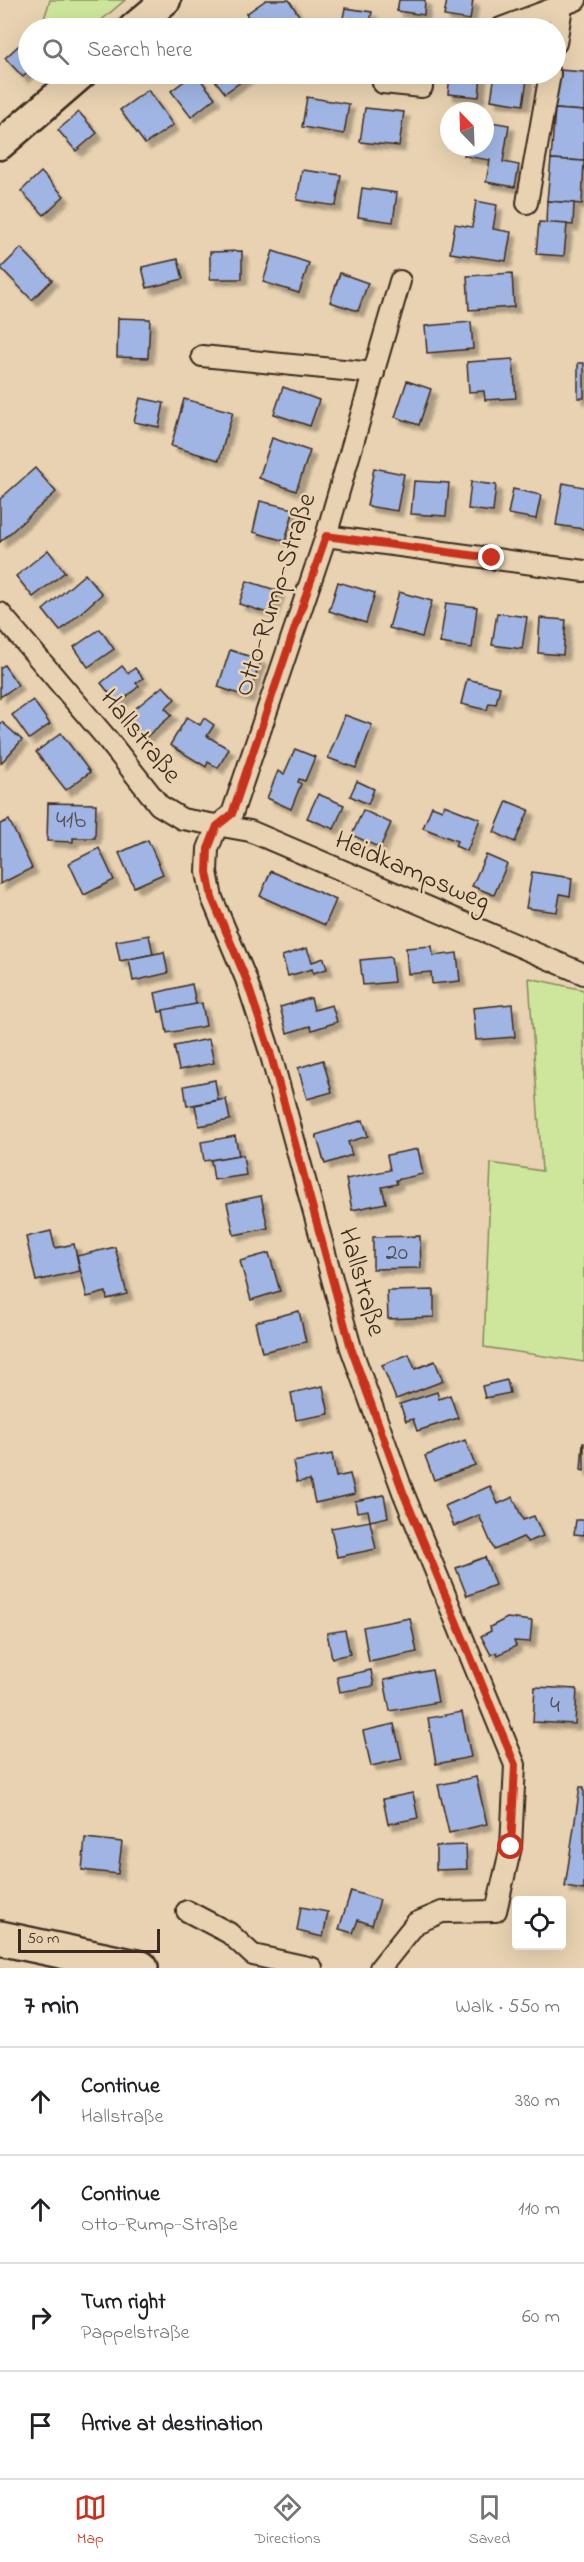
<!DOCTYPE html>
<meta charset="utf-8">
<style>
body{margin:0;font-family:"Indie Flower",sans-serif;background:#f2f2f2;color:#202124}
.controls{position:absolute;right:18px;bottom:18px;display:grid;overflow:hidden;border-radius:6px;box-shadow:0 6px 24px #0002}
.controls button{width:54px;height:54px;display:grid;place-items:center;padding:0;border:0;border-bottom:2px solid #e0e0e0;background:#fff;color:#202124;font:30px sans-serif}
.compass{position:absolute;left:440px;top:102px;width:54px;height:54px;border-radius:50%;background:#fff;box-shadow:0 6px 24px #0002;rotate:337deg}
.scale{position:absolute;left:18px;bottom:15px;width:142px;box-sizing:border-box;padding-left:6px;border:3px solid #3b2a1e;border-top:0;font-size:16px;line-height:21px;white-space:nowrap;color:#3b2a1e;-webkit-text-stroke:4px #e8d2b1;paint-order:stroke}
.stop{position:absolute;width:18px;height:18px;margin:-14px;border:4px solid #c8321e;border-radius:50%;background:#fff}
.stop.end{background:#c8321e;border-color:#fff;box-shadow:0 2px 6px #0008}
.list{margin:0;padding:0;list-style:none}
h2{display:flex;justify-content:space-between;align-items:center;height:78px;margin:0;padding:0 24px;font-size:26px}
h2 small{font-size:20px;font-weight:400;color:#757577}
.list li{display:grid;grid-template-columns:39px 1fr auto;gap:18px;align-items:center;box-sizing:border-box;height:108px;padding:0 24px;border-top:2px solid #e0e0e0}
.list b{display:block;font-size:22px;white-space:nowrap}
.list p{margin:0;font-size:20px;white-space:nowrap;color:#757577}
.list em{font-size:20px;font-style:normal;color:#757577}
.icon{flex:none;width:33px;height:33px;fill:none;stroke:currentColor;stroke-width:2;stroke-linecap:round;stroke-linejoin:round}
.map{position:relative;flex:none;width:584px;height:1968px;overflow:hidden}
.search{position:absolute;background:#fff;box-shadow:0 6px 24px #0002;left:18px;right:18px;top:18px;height:66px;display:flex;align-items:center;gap:15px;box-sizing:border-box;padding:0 21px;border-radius:33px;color:#757577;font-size:22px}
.sheet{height:510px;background:#fff}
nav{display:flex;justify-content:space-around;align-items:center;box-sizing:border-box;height:84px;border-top:2px solid #e0e0e0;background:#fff;font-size:16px;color:#757577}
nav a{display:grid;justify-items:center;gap:3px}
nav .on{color:#c8321e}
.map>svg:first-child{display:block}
</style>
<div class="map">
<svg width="584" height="1968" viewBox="0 0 584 1968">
<defs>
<filter id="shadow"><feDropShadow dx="5.5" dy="5.5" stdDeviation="1.5" flood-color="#0004"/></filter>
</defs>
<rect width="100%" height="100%" fill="#e8d2b1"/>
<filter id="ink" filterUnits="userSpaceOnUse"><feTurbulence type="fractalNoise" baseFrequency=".0167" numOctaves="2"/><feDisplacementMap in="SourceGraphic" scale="12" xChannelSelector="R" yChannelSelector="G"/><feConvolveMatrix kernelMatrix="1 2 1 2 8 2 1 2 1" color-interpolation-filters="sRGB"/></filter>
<g filter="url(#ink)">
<g fill="#cee69c" stroke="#84885d" stroke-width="1.5">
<polygon points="50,0 125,0 92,28 54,28 44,19"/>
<polygon points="529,978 584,990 584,1362 484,1347 491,1163 542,1171"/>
</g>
<g fill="#a0b5e3" stroke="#3b2a1e" stroke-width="1.5" filter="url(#shadow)">
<polygon points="266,0 289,0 300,17 283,28 256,28 246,14"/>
<polygon points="399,0 425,0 424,15 397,11"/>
<polygon points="447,0 473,0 470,20 444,16"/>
<polygon points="345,8 372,12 369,28 341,28"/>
<polygon points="26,39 28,42 28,72 23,77 5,58"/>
<polygon points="559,70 584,72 584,111 555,109"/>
<polygon points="194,74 196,74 215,98 191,117 171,91"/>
<polygon points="210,74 252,74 225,93"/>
<polygon points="450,74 481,74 479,97 448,94"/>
<polygon points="495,74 528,74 523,105 491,100"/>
<polygon points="148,90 173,125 145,144 120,110"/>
<polygon points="307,97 349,104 344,134 302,127"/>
<polygon points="365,108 404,112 399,146 360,142"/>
<polygon points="555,109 584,111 584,161 551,159"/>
<polygon points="79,112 97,133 76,151 58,130"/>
<polygon points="485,121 509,125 503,162 519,165 515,187 486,182 490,160 464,156 466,147 485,147"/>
<polygon points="551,159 584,161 582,204 547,201"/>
<polygon points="302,170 341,175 336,206 297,200"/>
<polygon points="41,172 64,196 44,215 21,191"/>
<polygon points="362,188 397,193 393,222 358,217"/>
<polygon points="476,201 497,205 493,229 511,232 506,261 450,253 455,224 472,227"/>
<polygon points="547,201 574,203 573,225 546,223"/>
<polygon points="539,222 567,224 564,256 536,254"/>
<polygon points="21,248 52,280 32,300 1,268"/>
<polygon points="242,251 242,279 210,279 210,252"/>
<polygon points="273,251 309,263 299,293 263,282"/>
<polygon points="178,259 183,279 147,288 142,267"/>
<polygon points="340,273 368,283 358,311 330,302"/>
<polygon points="512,273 514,307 469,310 467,276"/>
<polygon points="118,318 150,319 148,358 117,357"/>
<polygon points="471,322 473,349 427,353 425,326"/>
<polygon points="513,359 516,398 485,400 484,391 469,392 467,362"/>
<rect x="578" y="363" width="6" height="35"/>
<polygon points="407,381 431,389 419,425 395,417"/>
<polygon points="283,387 319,400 310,426 274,414"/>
<polygon points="140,398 164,403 159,427 134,422"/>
<polygon points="184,399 233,412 219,460 171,446"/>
<polygon points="272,438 310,451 296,491 259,478"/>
<polygon points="35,468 56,492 0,542 0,499"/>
<polygon points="374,468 404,474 397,511 367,506"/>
<polygon points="414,481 449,483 446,516 411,514"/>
<polygon points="471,482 496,485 493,512 468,509"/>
<polygon points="563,483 584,487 584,529 556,525"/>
<polygon points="513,489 541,495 536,519 508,514"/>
<polygon points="260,501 294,509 285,541 253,532"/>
<polygon points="48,550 65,572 33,597 16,576"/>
<polygon points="85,574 102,594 60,631 43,610"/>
<polygon points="247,581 279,591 271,614 239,604"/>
<polygon points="338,582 375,593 366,623 329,611"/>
<polygon points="399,592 432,601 422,637 389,628"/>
<polygon points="446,603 477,607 472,648 440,643"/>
<polygon points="497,613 527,617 522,649 492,645"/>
<polygon points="540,618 566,620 563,655 538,653"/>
<polygon points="100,629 114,649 88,667 74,647"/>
<polygon points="230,650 261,660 248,697 218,687"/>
<polygon points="4,665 18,685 0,697 0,668"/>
<polygon points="122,666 128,673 135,668 143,678 136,683 139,686 118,704 101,683"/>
<polygon points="467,679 500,687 496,704 489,703 487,710 461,704"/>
<polygon points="163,686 175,699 165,708 172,715 145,738 126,716"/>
<polygon points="33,700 50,724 29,739 12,715"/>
<polygon points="345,715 372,725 356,768 328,758"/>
<polygon points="187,717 200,725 204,718 214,725 207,736 229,749 218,768 208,762 206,767 170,745"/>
<polygon points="2,722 22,740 1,763 0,725"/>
<polygon points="61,733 90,772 66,790 36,752"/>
<polygon points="295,749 315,757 305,781 299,779 298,782 301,784 291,809 267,798 278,771 284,774"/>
<polygon points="357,781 374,789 368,804 350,796"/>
<polygon points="318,794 344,805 334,829 307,818"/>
<polygon points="507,801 529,810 515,842 494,832"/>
<polygon points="48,803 96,804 95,838 73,838 73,842 47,841"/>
<polygon points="444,805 480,819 467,851 455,846 457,841 423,828 432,806 442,810"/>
<polygon points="363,810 391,823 380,848 352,835"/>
<polygon points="9,820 32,868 0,884 0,824"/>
<polygon points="148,840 163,874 134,887 119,853"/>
<polygon points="99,848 114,880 84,895 69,863"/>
<polygon points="486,855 507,864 494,895 472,886"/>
<polygon points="271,871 336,900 325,925 260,896"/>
<polygon points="532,872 572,878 570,896 560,894 557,912 526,908"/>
<polygon points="149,935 153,954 120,961 116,941"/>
<polygon points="432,946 433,956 457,953 460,981 432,984 431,972 408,974 406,948"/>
<polygon points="307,948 312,962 324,958 327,969 313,973 312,969 288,976 282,956"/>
<polygon points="164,952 168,973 133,981 129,959"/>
<polygon points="391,957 394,982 363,985 360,960"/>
<polygon points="192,984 196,1004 159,1012 155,993"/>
<polygon points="311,998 314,1010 332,1005 337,1022 312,1030 310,1026 287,1033 280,1007"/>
<polygon points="202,1003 206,1026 167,1033 163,1010"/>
<polygon points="512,1004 515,1037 476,1040 473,1008"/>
<polygon points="209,1039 214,1063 179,1070 174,1046"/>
<polygon points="323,1060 332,1092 307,1099 298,1068"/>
<polygon points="215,1080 218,1100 187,1106 184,1086"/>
<polygon points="226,1099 230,1120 199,1126 195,1105"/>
<polygon points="363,1120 368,1136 348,1142 352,1155 325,1164 316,1135"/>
<polygon points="235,1136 239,1155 204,1161 201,1142"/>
<polygon points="418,1149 423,1174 396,1180 397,1184 382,1187 386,1203 352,1210 346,1179 390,1170 387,1155"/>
<polygon points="239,1155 243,1155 246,1175 214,1180 211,1160"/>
<polygon points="261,1196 268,1228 234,1235 227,1203"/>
<polygon points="51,1231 55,1248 74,1244 80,1271 36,1281 26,1237"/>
<polygon points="420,1236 421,1268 373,1269 373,1237"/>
<polygon points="115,1247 127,1294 107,1299 106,1292 87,1297 77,1256"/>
<polygon points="269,1253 280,1291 251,1300 240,1261"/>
<polygon points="434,1290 434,1317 388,1319 387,1291"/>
<polygon points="299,1311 306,1342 262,1352 255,1322"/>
<polygon points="409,1354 415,1369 435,1361 443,1381 396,1399 382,1365"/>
<polygon points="507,1380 510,1393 485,1398 482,1386"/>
<polygon points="323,1386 329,1414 296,1420 291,1393"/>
<polygon points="437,1392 439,1399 450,1395 458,1418 417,1431 413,1419 406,1421 400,1404"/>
<polygon points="465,1440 475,1465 434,1480 425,1456"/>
<polygon points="583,1443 584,1443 584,1471 581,1470"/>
<polygon points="332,1454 336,1477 350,1474 355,1494 315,1503 310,1480 297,1482 293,1462"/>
<polygon points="490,1486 498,1504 513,1497 523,1520 534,1516 543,1536 528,1542 523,1537 494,1550 479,1515 454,1526 445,1506"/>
<polygon points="384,1495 388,1517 370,1521 368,1510 357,1512 355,1501"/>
<polygon points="576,1520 584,1520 584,1535 574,1534"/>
<polygon points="370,1521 376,1549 337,1557 331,1528"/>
<polygon points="485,1557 495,1585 467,1596 456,1568"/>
<polygon points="410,1618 417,1652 369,1662 363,1627"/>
<polygon points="507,1618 532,1621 530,1642 514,1641 516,1646 498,1655 497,1652 491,1655 481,1636 491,1631 490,1627"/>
<polygon points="345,1630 350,1654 332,1658 327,1633"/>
<polygon points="371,1670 374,1686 340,1692 337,1677"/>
<polygon points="432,1670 438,1702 390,1711 384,1680"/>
<polygon points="535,1687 577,1689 575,1724 533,1722"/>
<polygon points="462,1712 471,1757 436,1764 428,1718"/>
<polygon points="394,1724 402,1759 371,1766 363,1731"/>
<polygon points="476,1777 487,1824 449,1833 438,1785"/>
<polygon points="580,1787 584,1787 584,1890 565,1887"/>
<polygon points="413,1793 418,1818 388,1824 383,1799"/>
<polygon points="85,1838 122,1842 118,1874 82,1870"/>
<polygon points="466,1845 467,1869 436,1870 436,1846"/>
<polygon points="351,1891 380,1900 372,1925 358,1920 353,1933 339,1929"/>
<polygon points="301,1907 328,1912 323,1937 297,1931"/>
</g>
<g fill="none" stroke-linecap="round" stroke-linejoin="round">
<g stroke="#3b2a1e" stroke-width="24">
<g id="street">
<polyline points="501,28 576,0"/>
<polyline points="556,43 562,7"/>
<polyline points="384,74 383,83 422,87 423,74"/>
<polyline points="527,203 550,74"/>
<polyline points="202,356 374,373"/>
<polyline points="326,536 584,571"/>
<polyline points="0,613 108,740 159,805 182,819 250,831 584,974"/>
<polyline points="187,1911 229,1933 253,1955 312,1968"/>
<polyline points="380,1968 416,1923 442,1912 496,1911 511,1847 515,1765 403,1492 351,1348 270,1052 246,979 212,898 207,872 208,849 217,826 232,814 326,536 400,281"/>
</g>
</g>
<g stroke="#3b2a1e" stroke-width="33">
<g id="secondary">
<polyline points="133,28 166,0"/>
<polyline points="0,145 82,74"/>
</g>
</g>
<g stroke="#3b2a1e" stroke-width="38">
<polyline id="highway" points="0,1938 141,1968"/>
</g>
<use href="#street" stroke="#e8d2b1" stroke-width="20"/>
<use href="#secondary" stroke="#e8d2b1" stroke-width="28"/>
<use href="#highway" stroke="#e8d2b1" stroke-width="33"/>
</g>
</g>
<g fill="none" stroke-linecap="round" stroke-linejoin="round" filter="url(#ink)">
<polyline stroke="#c8321e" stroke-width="8" points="492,558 326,536 232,814 217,826 208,849 207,872 212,898 246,979 270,1052 351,1348 403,1492 515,1765 511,1847"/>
</g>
<g text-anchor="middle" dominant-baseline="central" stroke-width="5" stroke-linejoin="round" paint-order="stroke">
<g font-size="24" fill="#544d4f">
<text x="71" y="821">41b</text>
<text x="397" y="1253">20</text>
<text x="555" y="1706">4</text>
</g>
<g font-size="27" fill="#3b2a1e" stroke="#e8d2b1">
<text transform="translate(276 595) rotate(-72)">Otto-Rump-Straße</text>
<text transform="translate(140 737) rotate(51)">Hallstraße</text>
<text transform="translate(412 872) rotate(23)">Heidkampsweg</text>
<text transform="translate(361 1282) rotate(74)">Hallstraße</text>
</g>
</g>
</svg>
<div class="controls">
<button><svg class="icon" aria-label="locate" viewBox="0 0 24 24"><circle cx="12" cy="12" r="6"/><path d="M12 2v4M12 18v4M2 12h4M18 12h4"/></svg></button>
</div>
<svg class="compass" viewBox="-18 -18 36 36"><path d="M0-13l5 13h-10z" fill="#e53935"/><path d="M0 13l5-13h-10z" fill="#757577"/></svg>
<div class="scale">50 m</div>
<div class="stop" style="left:511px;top:1847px"></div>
<div class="stop end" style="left:492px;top:558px"></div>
<div class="search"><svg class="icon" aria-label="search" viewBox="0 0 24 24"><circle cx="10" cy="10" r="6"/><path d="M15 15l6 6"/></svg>Search here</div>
</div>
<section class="sheet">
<h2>7 min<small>Walk · 550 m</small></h2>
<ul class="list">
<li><svg class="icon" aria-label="ahead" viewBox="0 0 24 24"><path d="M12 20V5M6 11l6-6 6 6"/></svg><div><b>Continue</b><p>Hallstraße</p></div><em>380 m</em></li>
<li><svg class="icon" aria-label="ahead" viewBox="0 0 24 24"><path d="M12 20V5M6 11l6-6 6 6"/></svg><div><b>Continue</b><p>Otto-Rump-Straße</p></div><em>110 m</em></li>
<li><svg class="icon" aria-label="right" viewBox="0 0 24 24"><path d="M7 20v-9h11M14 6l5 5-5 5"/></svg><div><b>Turn right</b><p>Pappelstraße</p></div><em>60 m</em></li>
<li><svg class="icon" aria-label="arrive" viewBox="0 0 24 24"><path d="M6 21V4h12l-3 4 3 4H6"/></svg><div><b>Arrive at destination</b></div></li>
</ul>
</section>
<nav>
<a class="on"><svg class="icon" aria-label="map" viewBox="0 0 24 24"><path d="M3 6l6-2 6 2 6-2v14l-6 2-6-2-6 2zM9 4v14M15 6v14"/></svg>Map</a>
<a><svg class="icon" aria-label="directions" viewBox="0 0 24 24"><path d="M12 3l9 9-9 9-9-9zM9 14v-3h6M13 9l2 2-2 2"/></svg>Directions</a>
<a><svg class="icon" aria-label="saved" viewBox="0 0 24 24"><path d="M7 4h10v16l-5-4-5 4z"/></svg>Saved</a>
</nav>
